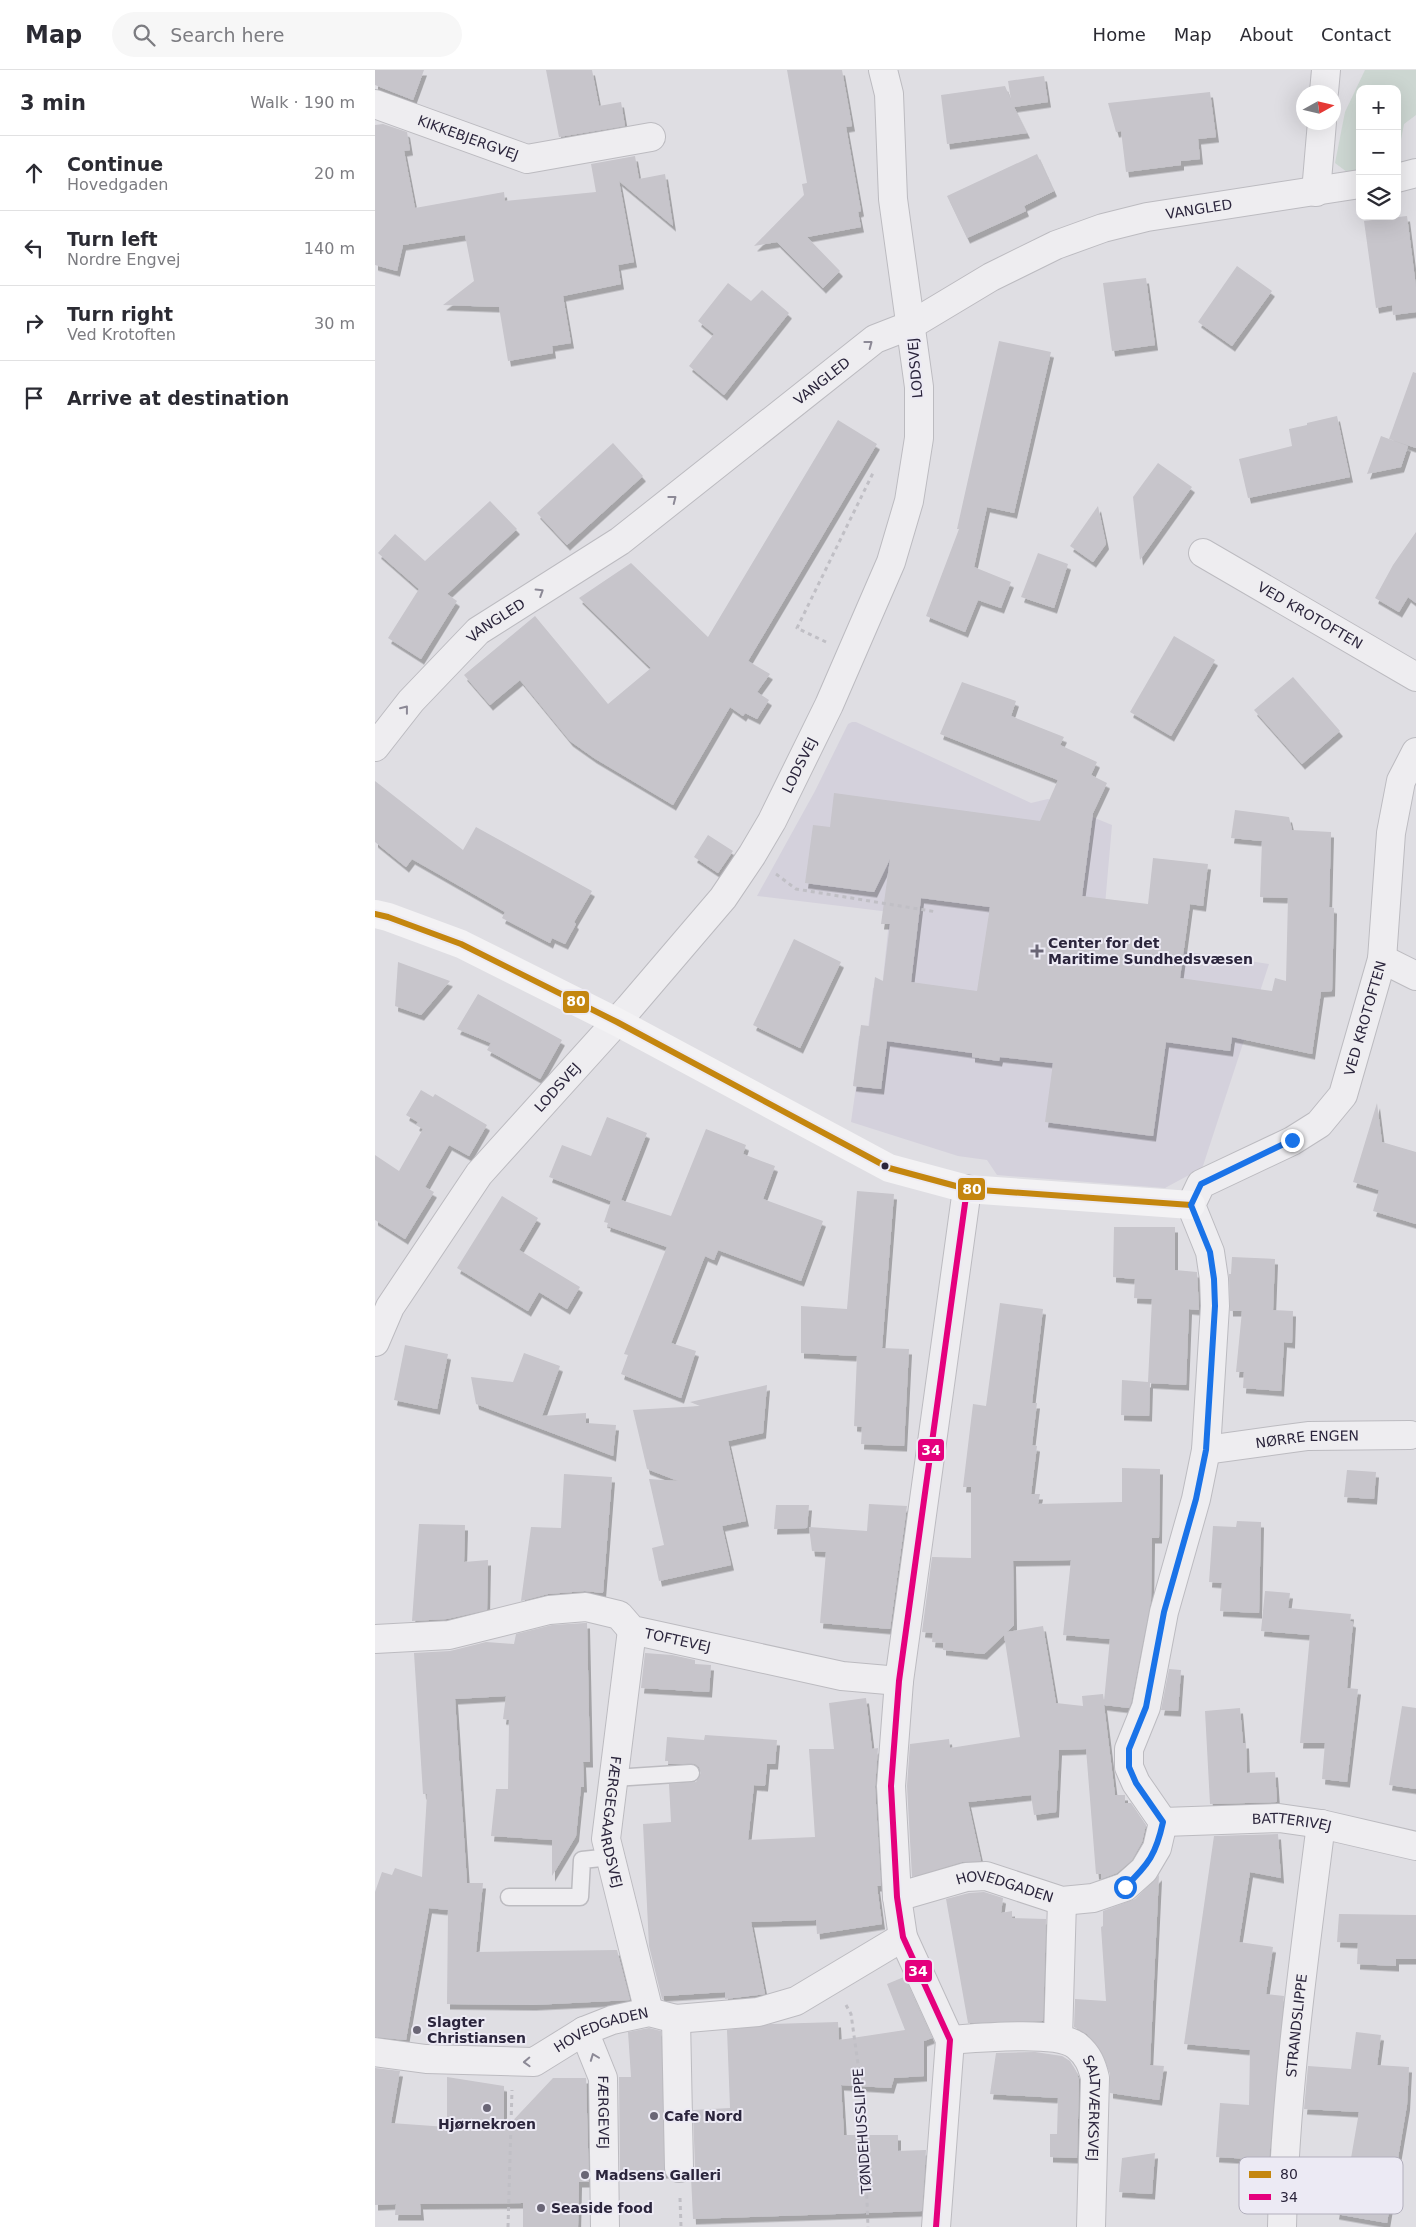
<!DOCTYPE html>
<meta charset="utf-8">
<style>
body{margin:0;font-family:"DejaVu Sans",sans-serif;background:#f7f7f7;color:#2b2b33}
.controls{position:absolute;right:15px;top:15px;display:grid;overflow:hidden;border-radius:10px;box-shadow:0 5px 20px #0002}
.controls button{width:45px;height:45px;display:grid;place-items:center;padding:0;border:0;border-bottom:1px solid #e1e1e2;background:#fff;color:#2b2b33;font:25px sans-serif}
.compass{position:absolute;left:921px;top:15px;width:45px;height:45px;border-radius:50%;background:#fff;box-shadow:0 5px 20px #0002;rotate:82deg}
.stop{position:absolute;width:15px;height:15px;margin:-11px;border:4px solid #1a73e8;border-radius:50%;background:#fff}
.stop.end{background:#1a73e8;border-color:#fff;box-shadow:0 1px 5px #0008}
.list{margin:0;padding:0;list-style:none}
h2{display:flex;justify-content:space-between;align-items:center;height:65px;margin:0;padding:0 20px;font-size:21px}
h2 small{font-size:16px;font-weight:400;color:#7c7c81}
.list li{display:grid;grid-template-columns:32px 1fr auto;gap:15px;align-items:center;box-sizing:border-box;height:75px;padding:0 20px;border-top:1px solid #e1e1e2}
.list b{display:block;font-size:19px;white-space:nowrap}
.list p{margin:0;font-size:16px;white-space:nowrap;color:#7c7c81}
.list em{font-size:16px;font-style:normal;color:#7c7c81}
.icon{flex:none;width:28px;height:28px;fill:none;stroke:currentColor;stroke-width:2;stroke-linecap:round;stroke-linejoin:round}
.map{position:relative;flex:none;width:1041px;height:2157px;overflow:hidden}
header{display:flex;align-items:center;gap:30px;box-sizing:border-box;height:70px;padding:0 25px;background:#fff;border-bottom:1px solid #e1e1e2}
header strong{font-size:24px}
nav{display:flex;gap:28px;margin-inline-start:auto;font-size:18px}
.search{width:350px;height:45px;background:#f7f7f7;display:flex;align-items:center;gap:12px;box-sizing:border-box;padding:0 18px;border-radius:28px;color:#7c7c81;font-size:19px}
main{display:flex}
aside{flex:1;background:#fff}
.map>svg:first-child{display:block}
</style>
<header>
<strong>Map</strong>
<div class="search"><svg class="icon" aria-label="search" viewBox="0 0 24 24"><circle cx="10" cy="10" r="6"/><path d="M15 15l6 6"/></svg>Search here</div>
<nav><a>Home</a><a>Map</a><a>About</a><a>Contact</a></nav>
</header>
<main>
<aside>
<h2>3 min<small>Walk · 190 m</small></h2>
<ul class="list">
<li><svg class="icon" aria-label="ahead" viewBox="0 0 24 24"><path d="M12 20V5M6 11l6-6 6 6"/></svg><div><b>Continue</b><p>Hovedgaden</p></div><em>20 m</em></li>
<li><svg class="icon" aria-label="left" viewBox="0 0 24 24"><path d="M17 20v-9H6M10 6l-5 5 5 5"/></svg><div><b>Turn left</b><p>Nordre Engvej</p></div><em>140 m</em></li>
<li><svg class="icon" aria-label="right" viewBox="0 0 24 24"><path d="M7 20v-9h11M14 6l5 5-5 5"/></svg><div><b>Turn right</b><p>Ved Krotoften</p></div><em>30 m</em></li>
<li><svg class="icon" aria-label="arrive" viewBox="0 0 24 24"><path d="M6 21V4h12l-3 4 3 4H6"/></svg><div><b>Arrive at destination</b></div></li>
</ul>
</aside>
<div class="map">
<svg width="1041" height="2157" viewBox="0 0 1041 2157">
<defs>
<filter id="shadow"><feDropShadow dx="3" dy="5.5" stdDeviation="0" flood-color="#0004"/></filter>
</defs>
<rect width="100%" height="100%" fill="#dfdee3"/>
<polygon fill="#d4d1dc" points="477,652 481,652 656,733 673,729 737,755 727,869 894,894 826,1102 814,1105 790,1118 622,1105 612,1090 583,1086 476,1052 481,1017 478,1016 484,966 492,966 498,918 507,918 515,842 382,826 440,721 473,654"/>
<polygon fill="#ccd6d1" points="990,0 1041,0 1041,45 1029,54 1022,91 1022,19 985,19 985,99 972,102 960,93 970,42"/>
<g fill="#c7c5cb" fill-rule="evenodd" filter="url(#shadow)">
<polygon points="0,0 49,0 38,30 0,15"/>
<polygon points="171,0 217,0 224,36 246,32 250,56 184,67"/>
<polygon points="412,0 467,0 477,56 471,57 486,141 483,142 486,157 432,167 465,201 448,218 402,172 379,176 429,125 427,114 432,113"/>
<polygon points="669,6 673,32 639,37 652,63 572,74 566,25 630,16 636,30 633,11"/>
<polygon points="835,22 841,67 823,69 825,89 806,91 806,95 751,102 746,61 741,62 733,33"/>
<polygon points="8,54 32,62 35,80 29,81 40,138 129,122 130,131 221,122 216,94 260,86 264,109 290,104 298,156 244,111 259,192 243,195 246,214 188,226 196,273 177,276 178,283 133,291 124,237 68,235 99,211 90,165 28,175 22,201 0,195 0,55"/>
<polygon points="662,84 679,121 649,136 651,141 592,168 572,126"/>
<polygon points="1032,146 1041,217 1041,242 1018,245 1017,235 1001,238 989,151"/>
<polygon points="862,196 897,221 857,276 823,252"/>
<polygon points="771,208 780,275 737,281 728,213"/>
<polygon points="353,213 376,231 387,220 414,243 349,325 314,296 339,264 323,251"/>
<polygon points="624,271 676,282 639,443 612,437 599,497 636,512 626,538 603,530 590,562 551,546 584,459 582,459"/>
<polygon points="1038,302 1041,303 1041,378 1014,369"/>
<polygon points="962,346 975,407 873,428 864,389 917,376 914,359 932,355 932,353"/>
<polygon points="463,350 502,374 373,591 395,604 382,622 394,630 382,649 370,643 368,646 355,637 298,735 219,688 195,671 145,610 115,635 89,605 160,546 233,634 276,598 204,528 256,493 333,567"/>
<polygon points="1006,366 1033,376 1026,397 992,404"/>
<polygon points="238,373 268,406 192,475 162,443"/>
<polygon points="783,393 817,417 765,490 758,427"/>
<polygon points="115,431 142,459 72,524 82,531 46,589 13,568 44,519 3,483 20,464 50,491"/>
<polygon points="723,436 731,474 718,492 695,476"/>
<polygon points="1041,462 1041,533 1033,527 1024,542 1000,528 1018,495"/>
<polygon points="663,483 693,494 679,538 646,527"/>
<polygon points="799,566 840,590 796,666 755,642"/>
<polygon points="918,607 965,661 927,694 879,640"/>
<path d="M587 612 641 631 636 646 689 667 685 675 722 692 716 705 732 713 718 743 707 826 773 834 778 788 833 794 828 836 815 834 805 908 897 921 900 908 911 911 913 828 885 827 887 771 856 768 860 740 914 747 917 760 956 762 954 837 959 838 957 921 946 922 937 984 857 967 855 981 791 972 778 1066 670 1052 678 993 625 987 624 991 597 987V983L512 971 506 1019 478 1016 486 955 494 956 500 907 508 911 515 854H506L515 789 499 822 430 813 438 755 455 757 459 723 665 751 683 710 565 664ZM546 828 615 837 602 921 536 912Z"/>
<polygon points="0,711 88,780 101,757 217,821 199,852 201,854 190,874 177,868 175,873 127,848 130,842 37,789 31,797 0,772"/>
<polygon points="333,765 358,781 343,803 319,787"/>
<polygon points="419,869 466,892 425,978 378,955"/>
<polygon points="23,892 75,911 46,945 20,936"/>
<polygon points="103,924 187,970 165,1009 112,980 116,973 82,959"/>
<polygon points="46,1020 58,1027 60,1024 112,1055 94,1086 74,1075 50,1117 59,1122 30,1169 0,1150 0,1085 24,1101 48,1059 41,1055 43,1052 31,1045"/>
<polygon points="1002,1033 1007,1072 1041,1082 1041,1154 998,1141 1004,1120 978,1112"/>
<polygon points="232,1047 272,1063 246,1130 296,1146 331,1059 371,1075 368,1084 400,1096 388,1129 448,1151 426,1211 343,1180 339,1190 330,1186 296,1273 321,1281 306,1328 246,1304 253,1285 249,1284 292,1177 232,1156 233,1153 229,1152 236,1131 174,1107 187,1075 216,1086"/>
<polygon points="482,1121 519,1124 507,1278 534,1279 529,1376 486,1374 487,1357 479,1356 482,1286 426,1283 426,1236 472,1239"/>
<polygon points="127,1126 163,1148 144,1180 205,1217 192,1239 164,1222 153,1241 82,1198"/>
<polygon points="739,1157 800,1157 800,1200 822,1202 824,1240 814,1239 811,1315 775,1313 774,1346 746,1345 747,1310 773,1312 777,1229 759,1228 760,1209 738,1207"/>
<polygon points="857,1187 900,1189 898,1240 918,1241 917,1273 909,1272 906,1321 868,1318 869,1302 861,1302 867,1241 855,1241 854,1204 856,1204"/>
<path d="M625 1233 668 1239 657 1333H662L657 1375 662 1376 656 1424H665L663 1434 747 1432V1398L785 1399 784 1468H777L776 1530 756 1633 754 1638 729 1635 740 1725H750V1733H756L771 1755 767 1772 757 1790 742 1803 726 1809V1804H721L711 1679 684 1680 681 1742 659 1745 656 1725 593 1732 606 1791 587 1792 537 1807 532 1716 535 1674 574 1669 575 1678 645 1667 629 1565 609 1584 568 1580V1573L557 1572 558 1563 547 1562 557 1487 596 1488V1417H588L598 1334 611 1336ZM696 1490 688 1565 735 1569 729 1631 728 1624 707 1626 708 1636 681 1633 668 1556 632 1562 639 1555 638 1491Z"/>
<polygon points="30,1275 73,1284 62,1339 19,1330"/>
<polygon points="149,1283 185,1296 167,1346 211,1343 211,1353 241,1355 238,1386 101,1334 96,1307 138,1312"/>
<polygon points="392,1315 388,1363 353,1371 371,1451 347,1456 356,1495 284,1511 277,1478 289,1475 274,1409 303,1411 272,1399 258,1340 325,1336 315,1332"/>
<polygon points="972,1400 1001,1402 999,1429 969,1427"/>
<polygon points="189,1404 237,1407 228,1523 210,1521 173,1524 146,1531 156,1457 186,1458"/>
<polygon points="494,1434 532,1436 515,1559 445,1553 451,1482 437,1481 434,1457 492,1461"/>
<polygon points="401,1435 434,1435 432,1458 399,1459"/>
<polygon points="862,1451 886,1452 884,1543 845,1541 847,1513 834,1512 838,1456 861,1457"/>
<polygon points="44,1454 90,1455 89,1492 113,1490 112,1540 72,1549 37,1551"/>
<polygon points="890,1521 915,1523 913,1538 976,1544 975,1551 978,1552 972,1618 983,1619 972,1712 947,1709 950,1673 925,1673 935,1565 886,1561"/>
<polygon points="210,1553 212,1553 215,1692 208,1692 209,1717 206,1717 201,1766 177,1806 177,1770 116,1766 121,1719 133,1719 134,1650 128,1649 131,1626 80,1629 92,1813 108,1813 101,1882 242,1880 255,1930 158,1935 72,1934 73,1840 54,1838 31,1970 0,1967 0,1822 7,1802 17,1805 20,1798 47,1807 52,1724 48,1724 39,1583 75,1581 111,1572 139,1574 141,1564 177,1555"/>
<polygon points="270,1583 297,1585 320,1590 320,1594 336,1595 334,1622 266,1618"/>
<polygon points="794,1599 806,1600 803,1641 786,1640"/>
<polygon points="491,1628 497,1679 503,1678 500,1717 506,1816 502,1816 507,1854 442,1864 441,1850 376,1852 390,1924 350,1929 350,1922 289,1926 289,1930 287,1929 274,1876 268,1754 296,1752 294,1714 321,1712 326,1703 324,1697 320,1694 293,1694 293,1691 290,1691 292,1667 329,1670 330,1665 402,1670 400,1694 392,1694 390,1716 379,1715 373,1770 440,1767 434,1679 459,1679 454,1633"/>
<polygon points="1027,1636 1041,1638 1041,1719 1014,1715"/>
<polygon points="865,1638 868,1673 871,1673 872,1703 900,1702 902,1732 835,1734 830,1641"/>
<polygon points="903,1764 906,1808 875,1802 864,1872 898,1877 891,1924 909,1926 894,2090 841,2087 845,2033 874,2035 875,1980 809,1974 839,1766"/>
<polygon points="784,1805 775,1995 789,1996 784,2030 735,2023 735,2004 727,1983 712,1964 699,1957 700,1929 731,1931 726,1857 728,1856 728,1841 760,1829"/>
<polygon points="609,1822 628,1828 626,1843 637,1841 637,1848 671,1849 668,1951 593,1953 571,1829 594,1823"/>
<polygon points="964,1844 1041,1845 1041,1889 1021,1889 1021,1896 982,1894 983,1873 962,1872"/>
<polygon points="529,1907 557,1968 549,1971 549,2006 519,2008 516,2018 466,2015 469,2065 523,2065 523,2081 551,2080 547,2141 318,2149 316,2107 320,2098 318,2040 355,2038 352,1960 396,1954 463,1952 464,1970 530,1960 512,1914"/>
<polygon points="274,1958 286,1961 290,2103 245,2105 244,2007 256,2007 253,1962"/>
<polygon points="981,1962 1006,1965 1002,1995 1034,1997 1032,2035 1012,2153 961,2144 970,2094 975,2094 984,2042 929,2039 933,1996 976,1999"/>
<polygon points="660,1982 687,1986 695,1991 701,2001 704,2010 702,2088 675,2087 675,2064 682,2064 683,2028 615,2024 621,1983"/>
<polygon points="0,1998 25,2001 16,2053 72,2057 72,2007 129,2016 129,2060 178,2008 211,2008 214,2112 204,2112 203,2157 148,2157 148,2133 45,2134 46,2145 20,2145 21,2134 0,2135"/>
<polygon points="780,2083 777,2124 744,2122 747,2088"/>
</g>
<g fill="none" stroke-linecap="round" stroke-linejoin="round">
<g stroke="#bcbbc0" stroke-width="19">
<g id="lane">
<polyline points="239,1708 316,1703"/>
<polyline points="134,1827 205,1827 207,1790 236,1787"/>
</g>
</g>
<g stroke="#bcbbc0" stroke-width="30">
<g id="street">
<polyline points="949,22 951,0"/>
<path id="s1" d="M0 34 152 89 276 67"/>
<polyline points="1022,108 1041,103"/>
<polyline points="941,122 947,52"/>
<path id="s2" d="M828 483 1041 607"/>
<path id="s3" d="M0 677 36 631 103 561 245 471 500 269 536 255 616 207 681 175 728 158 772 147 985 114"/>
<polyline points="1007,889 1041,906"/>
<path id="s4" d="M0 1272 15 1237 104 1104 254 938 348 828 377 785 397 751 454 635 516 492 534 431 544 368V317L518 129 514 24 508 0"/>
<path id="s5" d="M831 1380 933 1366 1035 1365"/>
<path id="s6" d="M257 1560 231 1769 274 1942"/>
<path id="s7" d="M0 1569 74 1565 174 1540 211 1537 244 1545 257 1560 467 1606 524 1611"/>
<path id="s8" d="M788 1752 761 1713 754 1697V1679L771 1637 789 1542 821 1429 831 1380 840 1236 839 1209 835 1182 816 1135 826 1114 917 1071 944 1054 968 1025 1007 889 1016 763 1026 711 1041 682"/>
<path id="s9" d="M788 1752 904 1748 946 1754 1041 1776"/>
<path id="s10" d="M522 1827 591 1807 611 1806 687 1831 718 1828 750 1817 769 1800 782 1778 788 1752"/>
<polyline points="301,1949 304,2098"/>
<path id="s11" d="M209 1961 228 2008 230 2157"/>
<polyline points="683,1968 687,1831"/>
<path id="s12" d="M575 1970C602 1968 683 1960 702 1976 713 1985 717 1995 720 2008L716 2157"/>
<path id="s13" d="M0 1982 51 1989 159 1992 209 1961 237 1950 274 1942 301 1949 383 1942 421 1931 528 1867"/>
<polyline points="561,2157 575,1970 528,1867 522,1827 516,1716 524,1611 592,1119"/>
<path id="s14" d="M907 2157C910 2022 929 1888 946 1754"/>
</g>
</g>
<g stroke="#c0bfc5" stroke-width="3" stroke-dasharray="4 4" stroke-linecap="butt">
<polyline points="451,572 422,558 498,403"/>
<polyline points="401,804 421,819 562,842"/>
<polyline points="471,1935 476,1944 488,2030 493,2157"/>
<polyline points="305,2128 306,2157"/>
<polyline points="133,2157 137,2020"/>
</g>
<use href="#lane" stroke="#eeedf0" stroke-width="16"/>
<use href="#street" stroke="#eeedf0" stroke-width="28"/>
<polyline stroke="#f3f2f4" stroke-width="28" points="0,844 13,847 86,874 242,952 514,1098 592,1119 816,1135"/>
<g stroke="#eceaf4" stroke-width="10">
<polyline id="bus-1" points="0,844 13,847 86,874 242,952 514,1098 592,1119 816,1135"/>
</g>
<g stroke="#eceaf4" stroke-width="10">
<polyline id="bus-2" points="561,2157 575,1970 528,1867 522,1827 516,1716 524,1611 592,1119"/>
</g>
<use href="#bus-1" stroke="#c4860f" stroke-width="6"/>
<use href="#bus-2" stroke="#e5007d" stroke-width="6"/>
</g>
<defs><path id="oneway-chevron" d="M-2-3.5L2.5 0L-2 3.5" fill="none" stroke-width="1.6" stroke-linecap="round" stroke-linejoin="round" transform="scale(1.25)"/></defs>
<g stroke="#8c8996">
<use href="#oneway-chevron" transform="translate(494 274) rotate(-37)"/>
<use href="#oneway-chevron" transform="translate(298 429) rotate(-38)"/>
<use href="#oneway-chevron" transform="translate(165 522) rotate(-32)"/>
<use href="#oneway-chevron" transform="translate(30 639) rotate(-52)"/>
<use href="#oneway-chevron" transform="translate(219 1987) rotate(-111)"/>
<use href="#oneway-chevron" transform="translate(152 1992) rotate(178)"/>
</g>
<g fill="none" stroke-linecap="round" stroke-linejoin="round">
<path stroke="#1a73e8" stroke-width="6" d="M750 1817C774 1794 781 1784 788 1752L761 1713 754 1697V1679L771 1637 789 1542 821 1429 831 1380 840 1236 839 1209 835 1182 816 1135 826 1114 917 1070"/>
</g>
<g fill="#6a6676" stroke="#eceaf4" stroke-width="2">
<path d="M659.5 873.5h5v5h5v5h-5v5h-5v-5h-5v-5h5z"/>
<circle cx="42" cy="1960" r="5"/>
<circle cx="112" cy="2038" r="5"/>
<circle cx="279" cy="2046" r="5"/>
<circle cx="210" cy="2105" r="5"/>
<circle cx="166" cy="2138" r="5"/>
</g>
<circle fill="#2b253c" stroke="#eceaf4" stroke-width="2" cx="510" cy="1096" r="4.5"/>
<g text-anchor="middle" dominant-baseline="central" stroke-width="4" stroke-linejoin="round" paint-order="stroke">
<g font-size="14" fill="#2b253c" stroke="#eceaf4">
<text stroke="none"><textPath href="#s1" startOffset="99">KIKKEBJERGVEJ</textPath></text>
<text stroke="none"><textPath href="#s3" startOffset="1001">VANGLED</textPath></text>
<text transform="translate(540 298) rotate(-95)">LODSVEJ</text>
<text stroke="none"><textPath href="#s3" startOffset="581">VANGLED</textPath></text>
<text stroke="none"><textPath href="#s2" startOffset="124">VED KROTOFTEN</textPath></text>
<text stroke="none"><textPath href="#s3" startOffset="176">VANGLED</textPath></text>
<text stroke="none"><textPath href="#s4" startOffset="720">LODSVEJ</textPath></text>
<text stroke="none"><textPath href="#s8" startOffset="915">VED KROTOFTEN</textPath></text>
<text stroke="none"><textPath href="#s4" startOffset="315">LODSVEJ</textPath></text>
<text stroke="none"><textPath href="#s5" startOffset="102">NØRRE ENGEN</textPath></text>
<text stroke="none"><textPath href="#s7" startOffset="315">TOFTEVEJ</textPath></text>
<text stroke="none"><textPath href="#s6" startOffset="194">FÆRGEGAARDSVEJ</textPath></text>
<text stroke="none"><textPath href="#s9" startOffset="129">BATTERIVEJ</textPath></text>
<text stroke="none"><textPath href="#s10" startOffset="112">HOVEDGADEN</textPath></text>
<text stroke="none"><textPath href="#s14" startOffset="202">STRANDSLIPPE</textPath></text>
<text stroke="none"><textPath href="#s13" startOffset="235">HOVEDGADEN</textPath></text>
<text stroke="none"><textPath href="#s12" startOffset="196">SALTVÆRKSVEJ</textPath></text>
<text stroke="none"><textPath href="#s11" startOffset="85">FÆRGEVEJ</textPath></text>
<text transform="translate(487 2061) rotate(-94)">TØNDEHUSSLIPPE</text>
</g>
<g font-size="14" font-weight="bold" fill="#2b253c" stroke="#eceaf4" text-anchor="start">
<text x="673" y="873">Center for det<tspan x="673" dy="16">Maritime Sundhedsvæsen</tspan></text>
<text x="52" y="1952">Slagter<tspan x="52" dy="16">Christiansen</tspan></text>
<text x="289" y="2046">Cafe Nord</text>
<text x="112" y="2054" text-anchor="middle">Hjørnekroen</text>
<text x="220" y="2105">Madsens Galleri</text>
<text x="176" y="2138">Seaside food</text>
</g>
</g>
<rect x="864" y="2087" width="164" height="57" rx="8" fill="#eceaf4" stroke="#b2afbd" stroke-width="1"/>
<rect x="874" y="2101" width="22" height="7" fill="#c4860f"/>
<rect x="874" y="2124" width="22" height="6" fill="#e5007d"/>
<g font-size="14" fill="#2b253c">
<text x="905" y="2109">80</text>
<text x="905" y="2132">34</text>
</g>
<g stroke="#eceaf4" stroke-width="2">
<rect x="187" y="920" width="28" height="24" rx="5" fill="#c4860f"/>
<rect x="582" y="1107" width="29" height="24" rx="5" fill="#c4860f"/>
<rect x="542" y="1368" width="28" height="24" rx="5" fill="#e5007d"/>
<rect x="529" y="1889" width="29" height="24" rx="5" fill="#e5007d"/>
</g>
<g font-size="14" text-anchor="middle" font-weight="bold" fill="#fff">
<text x="201" y="936">80</text>
<text x="597" y="1124">80</text>
<text x="556" y="1385">34</text>
<text x="543" y="1906">34</text>
</g>
</svg>
<div class="controls">
<button>+</button>
<button>−</button>
<button><svg class="icon" aria-label="layers" viewBox="0 0 24 24"><path d="M12 4l9 5-9 5-9-5zM3 14l9 5 9-5"/></svg></button>
</div>
<svg class="compass" viewBox="-18 -18 36 36"><path d="M0-13l5 13h-10z" fill="#e53935"/><path d="M0 13l5-13h-10z" fill="#7c7c81"/></svg>
<div class="stop" style="left:750px;top:1817px"></div>
<div class="stop end" style="left:917px;top:1070px"></div>
</div>
</main>
